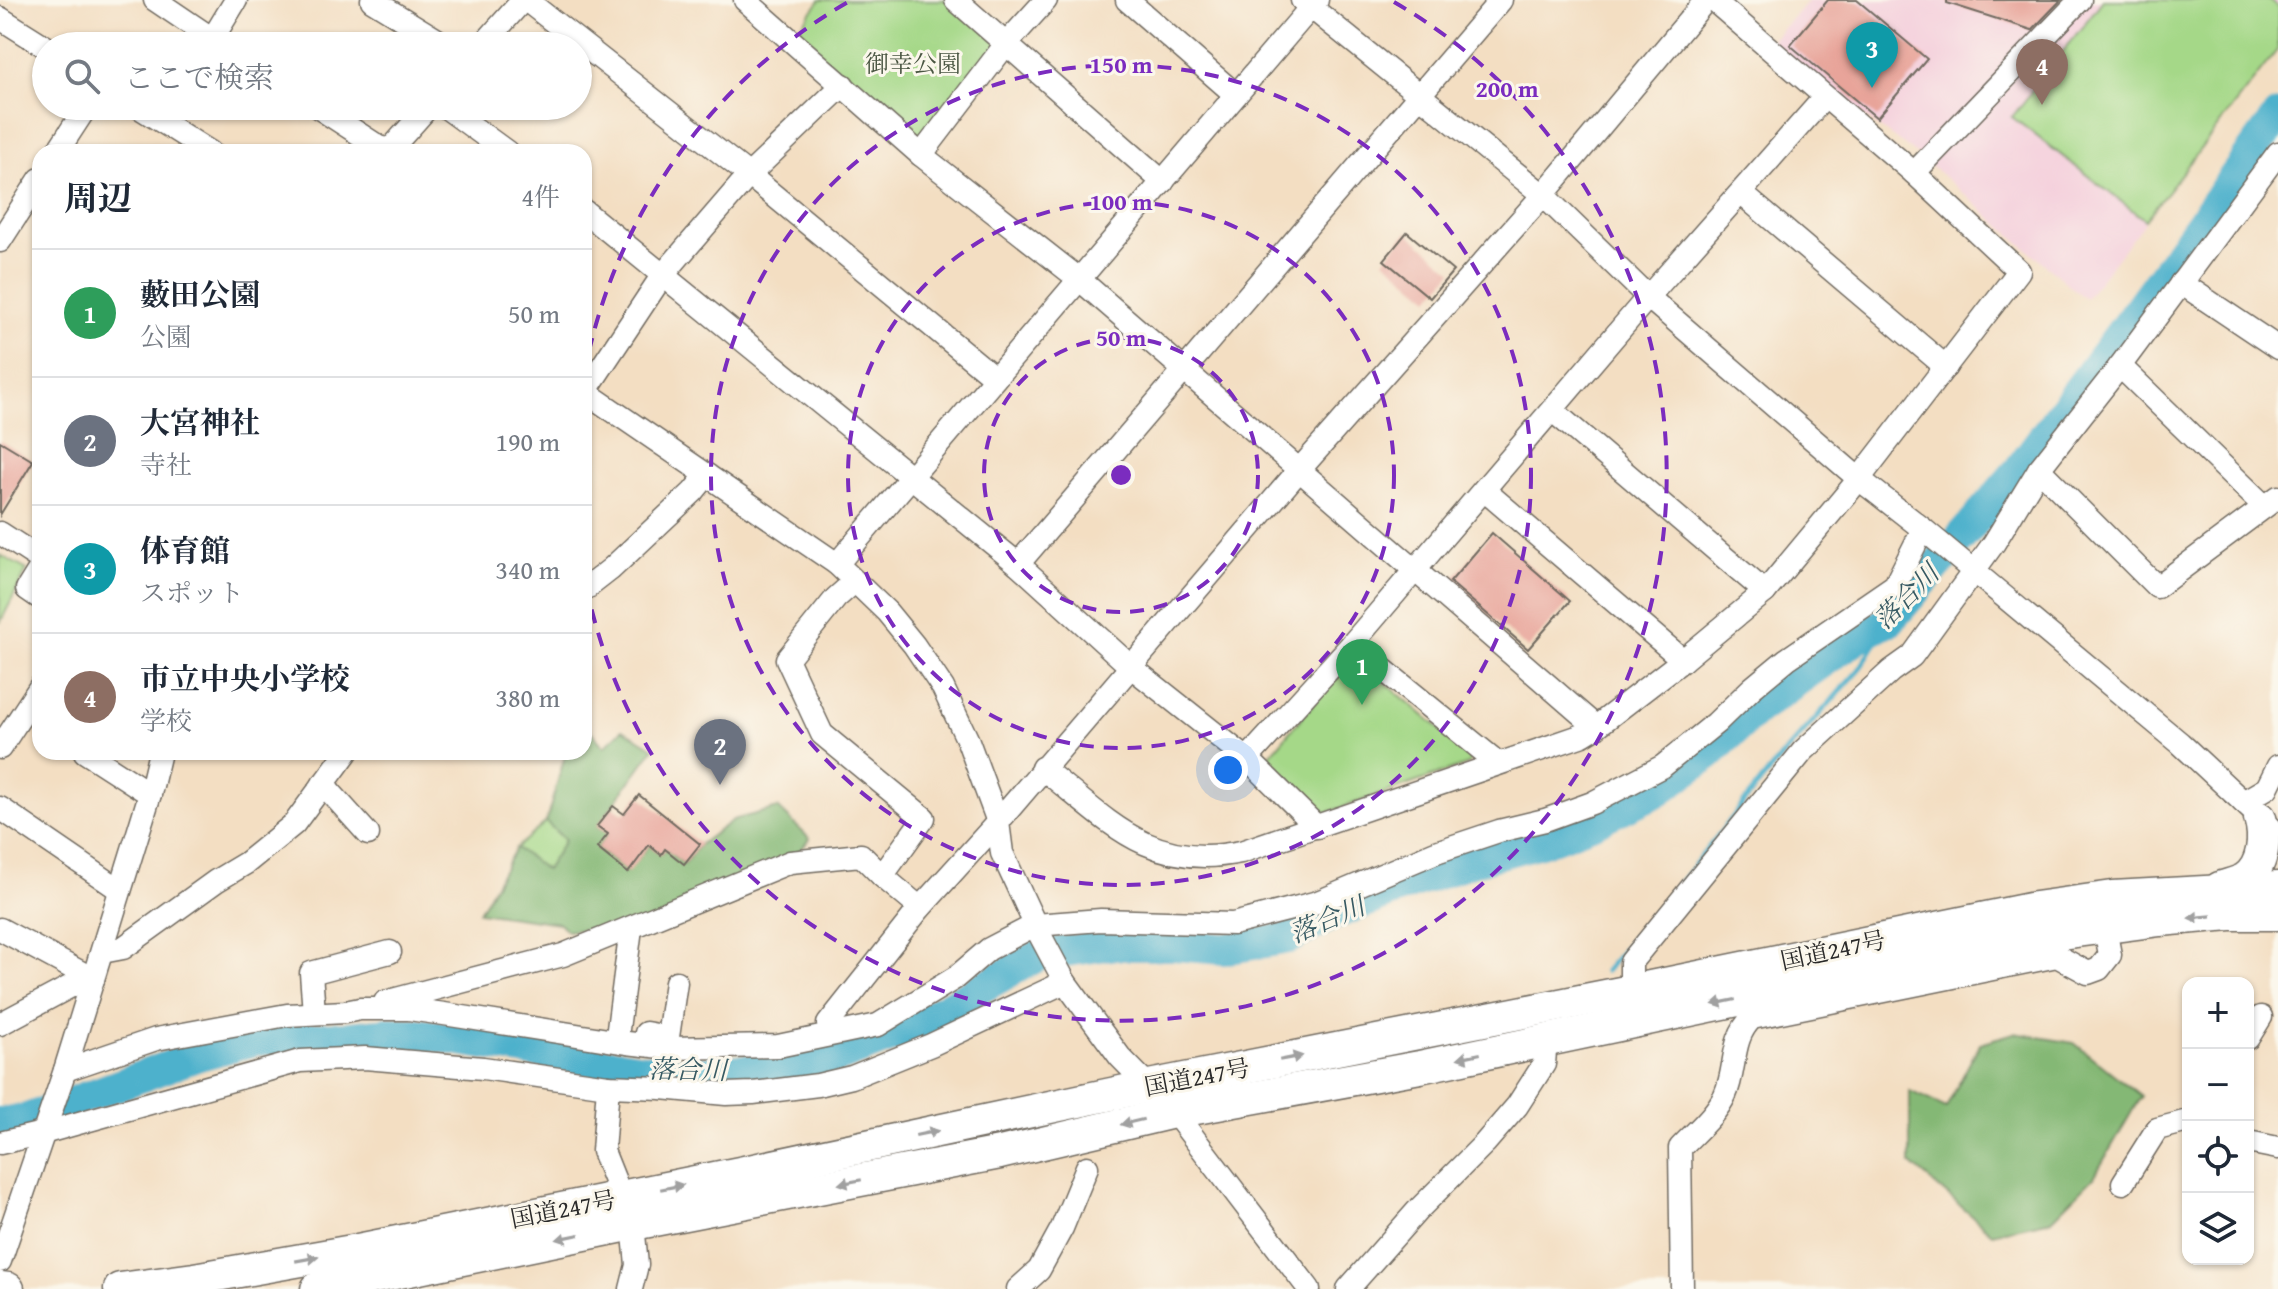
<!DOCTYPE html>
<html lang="ja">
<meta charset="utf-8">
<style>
body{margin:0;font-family:"Gentium Book Plus","Noto Serif JP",serif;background:#f6f6f7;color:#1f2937}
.controls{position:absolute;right:24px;bottom:24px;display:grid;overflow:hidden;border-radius:16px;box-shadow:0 2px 6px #0004}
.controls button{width:72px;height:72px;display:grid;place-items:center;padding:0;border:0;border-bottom:2px solid #e0e1e3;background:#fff;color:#1f2937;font:40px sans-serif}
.you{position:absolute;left:1228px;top:770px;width:28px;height:28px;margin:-20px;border:6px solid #fff;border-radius:50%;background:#1a73e8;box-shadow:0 0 0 12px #1a73e833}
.badge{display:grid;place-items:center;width:52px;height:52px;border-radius:50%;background:#c8321e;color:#fff;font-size:26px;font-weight:700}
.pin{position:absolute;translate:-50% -66px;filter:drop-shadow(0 2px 4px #0008)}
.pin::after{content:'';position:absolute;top:42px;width:28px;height:24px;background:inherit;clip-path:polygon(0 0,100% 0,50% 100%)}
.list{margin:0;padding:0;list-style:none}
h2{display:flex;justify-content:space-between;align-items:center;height:104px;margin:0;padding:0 32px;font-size:34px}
h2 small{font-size:26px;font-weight:400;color:#747a83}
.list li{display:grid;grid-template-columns:52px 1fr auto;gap:24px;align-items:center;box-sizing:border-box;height:128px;padding:0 32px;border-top:2px solid #e0e1e3}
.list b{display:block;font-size:30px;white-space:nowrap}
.list p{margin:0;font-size:26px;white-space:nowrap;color:#747a83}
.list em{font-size:26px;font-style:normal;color:#747a83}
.icon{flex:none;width:44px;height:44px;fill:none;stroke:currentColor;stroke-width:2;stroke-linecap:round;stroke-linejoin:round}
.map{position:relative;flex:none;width:2278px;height:1289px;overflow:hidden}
.search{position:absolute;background:#fff;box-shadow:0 2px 6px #0004;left:32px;top:32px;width:560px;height:88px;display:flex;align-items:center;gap:20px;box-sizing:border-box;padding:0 28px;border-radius:44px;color:#747a83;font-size:30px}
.panel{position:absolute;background:#fff;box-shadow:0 2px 6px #0004;left:32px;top:144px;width:560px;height:616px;border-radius:24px}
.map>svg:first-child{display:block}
</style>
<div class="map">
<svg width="2278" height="1289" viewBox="0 0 2278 1289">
<rect width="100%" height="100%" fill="#fbf7ec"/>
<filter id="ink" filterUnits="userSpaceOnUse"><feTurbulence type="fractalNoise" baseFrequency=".0125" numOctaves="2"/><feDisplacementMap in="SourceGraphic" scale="16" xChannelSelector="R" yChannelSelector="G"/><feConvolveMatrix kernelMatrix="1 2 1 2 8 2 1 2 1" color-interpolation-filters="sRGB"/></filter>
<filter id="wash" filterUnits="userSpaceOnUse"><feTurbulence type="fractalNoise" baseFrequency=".006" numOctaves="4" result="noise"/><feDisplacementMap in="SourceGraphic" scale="32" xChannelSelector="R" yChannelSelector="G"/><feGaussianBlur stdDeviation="1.8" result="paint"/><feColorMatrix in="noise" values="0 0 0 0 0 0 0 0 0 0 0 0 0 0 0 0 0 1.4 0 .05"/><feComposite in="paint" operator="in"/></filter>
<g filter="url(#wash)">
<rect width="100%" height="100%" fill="#f3dec2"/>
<polygon fill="#f4cfdc" points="1809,0 2278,0 2278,50 2085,299 1926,161 1766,46"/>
<g fill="#a5d888" stroke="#68825a" stroke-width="2">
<polygon points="820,0 956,0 1006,44 921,155 791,40"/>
<polygon points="2103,0 2269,0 2278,7 2278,49 2145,220 2012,117"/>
<polygon points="0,555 27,570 0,623"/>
<polygon points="1353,656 1471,755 1469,764 1326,813 1268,766 1266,760"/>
<polygon points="546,822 565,840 546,870 516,848"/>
</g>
<g fill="#84b874" stroke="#587250" stroke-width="2">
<polygon points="584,723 604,747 623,729 654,748 598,826 608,834 597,848 627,872 649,845 661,854 665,849 684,864 700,844 733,820 778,808 810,839 790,862 645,923 567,931 559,923 479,912 516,848 546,870 565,840 546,822 566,752 584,752"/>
<polygon points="2014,1033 2074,1043 2141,1096 2094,1177 2051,1220 1992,1233 1910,1163 1910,1091 1946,1108 1980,1043"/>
</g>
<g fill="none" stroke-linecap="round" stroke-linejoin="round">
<polyline stroke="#4db1cc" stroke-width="5" points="1605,971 1668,898 1775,764 1859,670 1890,620"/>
<polyline stroke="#4db1cc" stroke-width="32" points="0,1123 27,1119 199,1055 254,1040 350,1037 389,1033 421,1034 670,1073 779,1069 837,1058 902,1033 1039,955 1107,945 1174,945 1224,949 1289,938 1328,917 1403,887 1471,861 1544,841 1591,823 1658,791 1709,754 1756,710 1855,639 1890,620 1895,614 2018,471 2134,315 2278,116"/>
</g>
<g id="blocks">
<g fill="#e8a49a">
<polygon points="1828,0 1857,0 1927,59 1877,118 1790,45"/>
<polygon points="1947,0 2061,0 2032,30 1947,3"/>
<polygon points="1407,232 1453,271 1430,298 1384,260"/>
<polygon points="0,441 33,461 0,515"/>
<polygon points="1492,533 1570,601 1528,649 1450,582"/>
<polygon points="639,795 700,844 684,864 665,849 661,855 649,845 628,873 597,848 608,834 597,826 613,806 624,814"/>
</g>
</g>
</g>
<g filter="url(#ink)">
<use href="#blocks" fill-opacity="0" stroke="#716a60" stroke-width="2"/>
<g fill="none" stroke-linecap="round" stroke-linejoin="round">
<g stroke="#716a60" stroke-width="25">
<g id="minor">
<polyline points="155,0 223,46"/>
<polyline points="372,0 447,46"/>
<polyline points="526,0 749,175 995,378"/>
<polyline points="745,0 921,155 1079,279 1596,727"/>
<polyline points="956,0 1163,182"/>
<polyline points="1127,0 1236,95"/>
<polyline points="1302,0 1543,195 1648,297 1859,479 1923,529 2180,743 2271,828"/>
<polyline points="0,18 46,47"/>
<polyline points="208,46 236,0"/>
<polyline points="482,46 523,0"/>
<polyline points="137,106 210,152"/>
<polyline points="316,106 387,152"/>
<polyline points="444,106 507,152"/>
<polyline points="57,152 87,106"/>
<polyline points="388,152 429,106"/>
<polyline points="921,155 1006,44 1046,0"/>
<polyline points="1914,173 2080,0"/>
<polyline points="1741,193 1946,367"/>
<polyline points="584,211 1018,564 1130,666 1252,763 1317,827"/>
<polyline points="0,241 40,179"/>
<polyline points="2181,283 2278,348"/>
<polyline points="2120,366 2264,506"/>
<polyline points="584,391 837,564 887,612 914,645 943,688 968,741 998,822 1002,853 1040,935 1065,982 1120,1057 1174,1112 1309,1289"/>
<polyline points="585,392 662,276 749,175 843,85"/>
<polyline points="1553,411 1765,592"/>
<polyline points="2039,469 2157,587 2278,497"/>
<polyline points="1484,490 1683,660"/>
<polyline points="0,533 40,559"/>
<polyline points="837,564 1317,0"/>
<polyline points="1018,564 1501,0"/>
<polyline points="40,568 27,589 40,598"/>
<polyline points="854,582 836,598 787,659 822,734 924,818 882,876 920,908"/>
<polyline points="584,590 611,569 693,492 707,475"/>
<polyline points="1352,644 1498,763"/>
<polyline points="0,748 40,687"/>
<polyline points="85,752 150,794"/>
<polyline points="1247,759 1352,644 1648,297 1824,98"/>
<path d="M1042 768C1108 820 1149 871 1241 852L1583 735 1596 727 1683 660 1765 592 1859 479 2019 271 1914 173 1713 0"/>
<polyline points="323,784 368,834"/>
<polyline points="2243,802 2267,788 2278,766"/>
<polyline points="0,808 120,890"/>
<polyline points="0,929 93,979"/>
<polyline points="102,952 123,948 216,881 246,863 294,824 347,752"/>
<polyline points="1631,991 1631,962 1803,751 1891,671 1912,656 1994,543 2039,469 2120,366 2278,153"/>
<polyline points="385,1002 563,955 790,862 861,855 882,876"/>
<polyline points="314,1013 311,973 390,952"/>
<polyline points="0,1024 75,984 93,979"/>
<polyline points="828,1024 920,908 998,822 1300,469 1543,195 1706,0"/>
<polyline points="618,1029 631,928"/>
<polyline points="646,1033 668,1037 676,982"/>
<polyline points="2248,1038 2261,1017"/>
<polyline points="65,1070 156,1039 287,1015 345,1012 360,1009 409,1009 444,1014 627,1043 670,1048 778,1046 878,1025 955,978 989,949 1035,925 1101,920 1233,924 1318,902 1436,852 1499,831 1545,820 1592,803 1663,766 1716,723 1752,688 1787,659 1895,585 1923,529"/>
<polyline points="608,1086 603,1151 615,1181 618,1198"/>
<polyline points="2248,1142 2278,1148"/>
<polyline points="0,1143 43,1133 300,1061 365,1058 483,1068 608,1086 661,1088 726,1094 753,1093 818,1085 852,1077 931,1045 1065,982"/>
<polyline points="2123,1183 2157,1129 2188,1121"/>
<polyline points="0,1261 65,1070 150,794 160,752"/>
<polyline points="631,1289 637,1265 633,1224"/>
<polyline points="1018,1289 1039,1270 1062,1228 1087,1167"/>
<polyline points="1348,1289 1417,1211 1485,1143 1517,1106 1544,1064 1546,1039"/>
<path d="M1682 1289 1680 1148C1695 1132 1716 1115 1725 1095 1737 1069 1730 1039 1752 1018L2057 956 2088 973 2099 969 2110 955 2105 928"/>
</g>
</g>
<g stroke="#716a60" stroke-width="35">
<g id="highway">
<path d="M2220 888C2228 885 2238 883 2245 879 2264 866 2266 837 2260 818"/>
<polyline points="0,1288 8,1289"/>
<polyline points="120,1289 194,1279 358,1250 740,1173 1149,1086 1631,991 2035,908 2113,897 2278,888"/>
<polyline points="317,1289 633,1224 1000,1153 1174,1112 1420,1067 2046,935 2160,920 2230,914 2278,914"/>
</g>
</g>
<use href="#minor" stroke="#fff" stroke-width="22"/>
<use href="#highway" stroke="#fff" stroke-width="32"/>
</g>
<defs><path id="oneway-solid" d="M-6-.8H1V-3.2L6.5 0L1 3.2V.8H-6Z" transform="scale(2)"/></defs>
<g fill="#a0a0a0">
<use href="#oneway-solid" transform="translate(2200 917) rotate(175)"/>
<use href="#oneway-solid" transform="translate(1724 1002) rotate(168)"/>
<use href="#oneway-solid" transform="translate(1469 1056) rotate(168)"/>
<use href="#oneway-solid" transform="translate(1291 1058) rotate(-11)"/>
<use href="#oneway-solid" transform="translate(1132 1122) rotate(167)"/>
<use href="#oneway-solid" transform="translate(927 1133) rotate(-12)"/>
<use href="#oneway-solid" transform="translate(850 1182) rotate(169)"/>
<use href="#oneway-solid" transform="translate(672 1187) rotate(-11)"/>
<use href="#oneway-solid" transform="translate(568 1237) rotate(168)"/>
<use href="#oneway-solid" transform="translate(307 1259) rotate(-10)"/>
</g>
</g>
<g fill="none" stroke="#7b2cbf" stroke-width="4" stroke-dasharray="14 10">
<circle cx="1121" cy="475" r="137"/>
<circle cx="1121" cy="475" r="273"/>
<circle cx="1121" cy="475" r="410"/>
<path d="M584 375A546 546 0 0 1 848 2M1394 2A546 546 0 1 1 584 575"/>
</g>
<g text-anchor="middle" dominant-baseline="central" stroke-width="6" stroke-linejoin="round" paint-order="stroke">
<g font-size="24" fill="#4a5642" stroke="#fbf7ec">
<text x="913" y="63">御幸公園</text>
</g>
<g font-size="24" fill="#2b2b2b" stroke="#fbf7ec">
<text transform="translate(1833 950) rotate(-12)">国道247号</text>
<text transform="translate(1197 1077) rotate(-11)">国道247号</text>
<text transform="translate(563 1209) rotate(-11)">国道247号</text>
</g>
<g font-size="26" font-style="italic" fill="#375a63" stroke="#fbf7ec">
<text transform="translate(1906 596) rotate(-45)">落合川</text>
<text transform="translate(1327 919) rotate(-23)">落合川</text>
<text transform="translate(688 1069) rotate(1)">落合川</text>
</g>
</g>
<circle cx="1121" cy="475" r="12" fill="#7b2cbf" stroke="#fbf7ec" stroke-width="4"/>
<g font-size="24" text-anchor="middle" font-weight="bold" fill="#7b2cbf" stroke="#fbf7ec" stroke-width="6" stroke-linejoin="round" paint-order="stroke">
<text x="1121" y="73">150 m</text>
<text x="1507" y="97">200 m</text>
<text x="1121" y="210">100 m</text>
<text x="1121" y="346">50 m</text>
</g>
</svg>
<div class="controls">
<button>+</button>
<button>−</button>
<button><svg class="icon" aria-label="locate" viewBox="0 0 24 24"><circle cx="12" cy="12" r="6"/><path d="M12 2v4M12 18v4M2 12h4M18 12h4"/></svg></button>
<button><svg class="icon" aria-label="layers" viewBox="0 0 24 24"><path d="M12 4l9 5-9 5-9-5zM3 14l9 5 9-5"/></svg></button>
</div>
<div class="you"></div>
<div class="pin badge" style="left:1362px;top:705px;background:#2e9e5b">1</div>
<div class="pin badge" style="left:720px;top:785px;background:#6b7280">2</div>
<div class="pin badge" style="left:1872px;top:88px;background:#0f9aa8">3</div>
<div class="pin badge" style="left:2042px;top:105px;background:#8d6e63">4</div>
<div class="search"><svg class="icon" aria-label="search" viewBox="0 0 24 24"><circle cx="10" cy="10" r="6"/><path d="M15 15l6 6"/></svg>ここで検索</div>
<section class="panel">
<h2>周辺<small>4件</small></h2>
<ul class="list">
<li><span class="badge" style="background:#2e9e5b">1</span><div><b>藪田公園</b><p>公園</p></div><em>50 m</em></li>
<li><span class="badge" style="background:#6b7280">2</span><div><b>大宮神社</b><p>寺社</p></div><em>190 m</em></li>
<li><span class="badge" style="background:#0f9aa8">3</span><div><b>体育館</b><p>スポット</p></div><em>340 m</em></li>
<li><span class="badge" style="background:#8d6e63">4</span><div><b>市立中央小学校</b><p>学校</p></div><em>380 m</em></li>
</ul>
</section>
</div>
